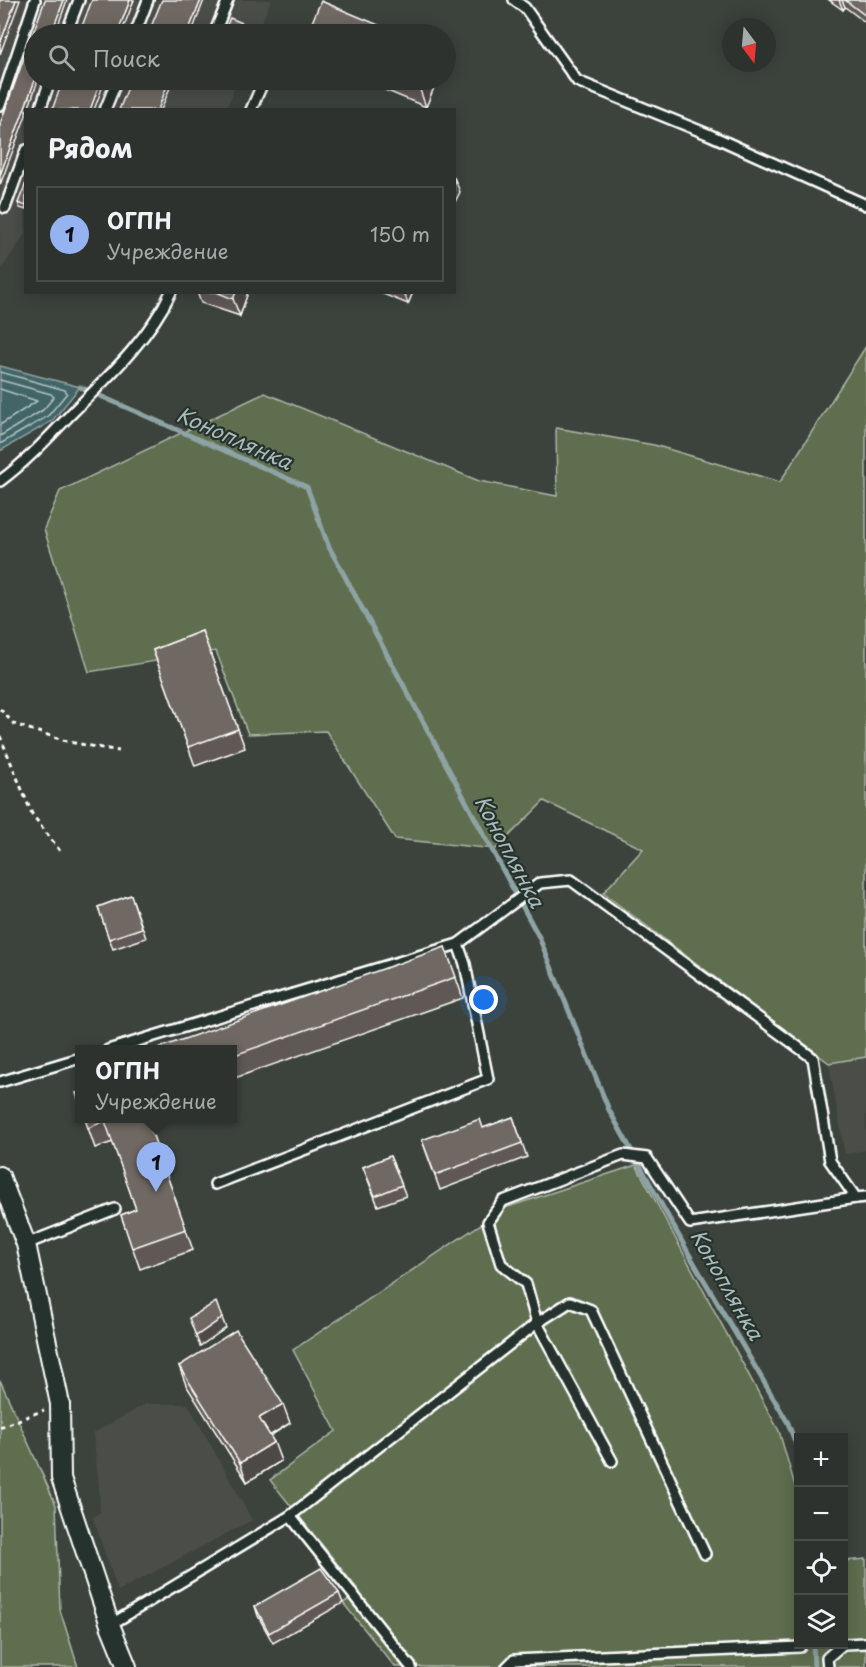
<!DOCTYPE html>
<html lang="ru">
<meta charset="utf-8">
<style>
body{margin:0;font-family:"Playpen Sans",sans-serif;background:#393e3a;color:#f1f3f6}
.controls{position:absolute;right:18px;bottom:18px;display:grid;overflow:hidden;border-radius:0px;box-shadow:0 3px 15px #0003}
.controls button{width:54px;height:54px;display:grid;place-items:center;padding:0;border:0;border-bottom:2px solid #484d4a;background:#2d322e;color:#f1f3f6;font:30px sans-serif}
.compass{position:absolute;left:722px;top:18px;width:54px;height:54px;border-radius:50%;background:#2d322e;box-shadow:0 3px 15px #0003;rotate:164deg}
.you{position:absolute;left:484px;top:1000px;width:21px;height:21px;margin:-15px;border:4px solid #fff;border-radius:50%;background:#1a73e8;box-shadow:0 0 0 9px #1a73e833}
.badge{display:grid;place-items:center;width:39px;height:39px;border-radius:50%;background:#95b2f1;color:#111;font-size:20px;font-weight:700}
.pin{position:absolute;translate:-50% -50px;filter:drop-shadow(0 2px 3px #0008)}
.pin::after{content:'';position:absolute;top:32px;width:21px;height:18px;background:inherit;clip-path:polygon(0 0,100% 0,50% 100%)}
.popup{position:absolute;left:75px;top:1045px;width:162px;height:78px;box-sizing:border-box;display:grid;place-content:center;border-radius:0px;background:#2d322e;filter:drop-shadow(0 2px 4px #0005);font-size:20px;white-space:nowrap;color:#a7aaaa}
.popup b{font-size:22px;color:#f1f3f6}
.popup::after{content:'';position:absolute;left:50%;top:100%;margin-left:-12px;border:12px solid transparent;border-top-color:#2d322e}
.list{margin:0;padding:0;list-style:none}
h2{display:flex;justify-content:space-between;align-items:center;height:78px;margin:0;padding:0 24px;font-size:26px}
h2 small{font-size:20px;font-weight:400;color:#a7aaaa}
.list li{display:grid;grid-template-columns:39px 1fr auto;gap:18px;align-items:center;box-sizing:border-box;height:96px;margin:0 12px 12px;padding:0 12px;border:2px solid #484d4a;border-radius:0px}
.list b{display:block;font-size:22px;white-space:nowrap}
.list p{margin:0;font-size:20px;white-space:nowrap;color:#a7aaaa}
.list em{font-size:20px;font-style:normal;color:#a7aaaa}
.icon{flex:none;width:33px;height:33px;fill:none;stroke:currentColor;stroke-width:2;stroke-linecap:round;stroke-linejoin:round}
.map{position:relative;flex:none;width:866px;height:1667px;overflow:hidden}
.search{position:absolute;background:#2d322e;box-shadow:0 3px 15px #0003;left:24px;top:24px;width:432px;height:66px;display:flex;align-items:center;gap:15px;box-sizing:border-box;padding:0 21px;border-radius:33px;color:#a7aaaa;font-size:22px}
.panel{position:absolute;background:#2d322e;box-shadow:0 3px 15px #0003;left:24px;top:108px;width:432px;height:186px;border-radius:0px}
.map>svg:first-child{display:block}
</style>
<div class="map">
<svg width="866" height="1667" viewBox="0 0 866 1667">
<rect width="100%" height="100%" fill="#3c433d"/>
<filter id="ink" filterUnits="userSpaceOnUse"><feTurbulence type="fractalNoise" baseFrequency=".0167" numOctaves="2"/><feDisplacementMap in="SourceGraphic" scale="12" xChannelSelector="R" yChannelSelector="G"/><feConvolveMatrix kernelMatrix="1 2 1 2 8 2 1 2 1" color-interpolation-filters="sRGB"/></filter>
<g filter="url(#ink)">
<g fill="#4c4e48">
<polygon points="0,0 271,0 257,34 34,34 34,80 238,80 226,109 26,110 25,234 0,271"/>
<polygon points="866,1057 866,1150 845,1154 829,1063"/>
<polygon points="146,1404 188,1404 252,1520 118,1591 93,1518 100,1512 99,1484 93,1433"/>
</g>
<g fill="#5f6e50" stroke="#afb6a8" stroke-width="1.5">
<polygon points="866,346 866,1057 829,1063 603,893 643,849 544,801 496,849 395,839 326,731 248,734 216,651 89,672 44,529 60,491 265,393 479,481 557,496 556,428 654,445 780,482"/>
<polygon points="636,1165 779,1431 798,1496 798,1644 844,1644 844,1561 866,1559 866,1667 395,1667 343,1603 360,1592 270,1480 336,1431 293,1350 505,1208"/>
<polygon points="0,1380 56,1505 60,1610 78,1667 0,1667"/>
</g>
<polygon fill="#436668" stroke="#8ea3a4" stroke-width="1.5" points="0,366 80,387 52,421 0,451"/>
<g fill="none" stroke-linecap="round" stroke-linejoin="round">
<g stroke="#b4c2c3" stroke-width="1.5">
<polyline points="0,372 65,390 67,393 48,416 0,444"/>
<polyline points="0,380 51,394 54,397 43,410 0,436"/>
<polyline points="0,389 37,401 0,425"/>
</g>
<g stroke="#8ea3a4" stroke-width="5">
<polyline points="80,387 307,487 328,545 539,937 609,1110 690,1256 788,1423 798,1450"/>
<polyline points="813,1644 814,1667"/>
</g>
<g stroke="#fff" stroke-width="14">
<g id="lane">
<polyline points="514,0 525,8 577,81 710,135 866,205"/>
<polyline points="66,34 79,0"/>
<polyline points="135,34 148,0"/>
<polyline points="214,34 228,0"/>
<polyline points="0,105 35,0"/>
<polyline points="40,110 50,80"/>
<polyline points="105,110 117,80"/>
<polyline points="251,110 264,80"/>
<polyline points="5,208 26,150"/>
<path d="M0 481C26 462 49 437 71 414 107 378 149 339 171 292"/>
<polyline points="108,1050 458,944 540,883 571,880 813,1058 830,1161 856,1198 866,1197"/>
<polyline points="0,1082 80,1058"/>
<polyline points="215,1184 488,1079 465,964 458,944"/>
<polyline points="26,1244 115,1209"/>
<polyline points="612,1461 537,1323 526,1284 501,1264 488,1222 503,1201 623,1155 647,1158 690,1223 856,1198"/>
<polyline points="290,1516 537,1323 570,1302 591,1310 705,1554"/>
<polyline points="110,1625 290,1516 411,1667"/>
<polyline points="844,1644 866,1643"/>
<polyline points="507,1667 514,1660 800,1647"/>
<polyline points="828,1667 827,1658 843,1644"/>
</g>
</g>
<g stroke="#fff" stroke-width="22">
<polyline id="street" points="0,1176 26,1244 60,1404 61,1478 110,1625 127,1667"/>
</g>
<g stroke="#fff" stroke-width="3" stroke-dasharray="4.5 4.5" stroke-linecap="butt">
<polyline points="0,709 14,724 69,742 119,751"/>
<polyline points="0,736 32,814 60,851"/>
<polyline points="0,1427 44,1410"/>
</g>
<use href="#lane" stroke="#26332d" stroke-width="9"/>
<use href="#street" stroke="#26332d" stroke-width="18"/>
</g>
<g fill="#605954" stroke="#fff" stroke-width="1.5">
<polygon points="829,0 866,0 866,23 845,7 843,10"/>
<polygon points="361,80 437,80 426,107"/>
<polygon points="26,183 26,210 20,208 18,203"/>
<polygon points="197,292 248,292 240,316 201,303"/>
<polygon points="378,292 413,292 408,304"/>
<polygon points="202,631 245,748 195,766 153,650"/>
<polygon points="131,895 146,938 113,949 98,907"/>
<polygon points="445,947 463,998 232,1079 232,1050"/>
<polygon points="513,1117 527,1157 440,1190 422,1140 483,1128"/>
<polygon points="85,1119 147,1119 193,1250 140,1269 121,1215 136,1209 113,1142 95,1148"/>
<polygon points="390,1156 406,1196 378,1206 363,1167"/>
<polygon points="179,1366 290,1423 270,1436 281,1461 247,1482 186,1385"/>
<polygon points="339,1593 343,1603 273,1643 258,1616 255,1606"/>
</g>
<g fill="#4e4845" stroke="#fff" stroke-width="1.5">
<polygon points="16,0 20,0 0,54 0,44"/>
<polygon points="64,0 67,0 55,34 51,34"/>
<polygon points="130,0 134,0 121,34 117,34"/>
<polygon points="201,0 204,0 191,34 187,34"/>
<polygon points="839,0 842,0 845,7 843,10"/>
<polygon points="247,25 249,30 247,34 243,34"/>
<polygon points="35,80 38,80 28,110 26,110 26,115 0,185 0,175"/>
<polygon points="101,80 105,80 94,110 90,110"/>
<polygon points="169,80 173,80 161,110 158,110"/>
<polygon points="422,80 437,80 426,107 419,87"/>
<polygon points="454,177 460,192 454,204"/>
<polygon points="236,292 248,292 240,316 233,299"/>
<polygon points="404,292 413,292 408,304"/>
<polygon points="222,1318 226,1328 200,1346 196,1336"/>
<polygon points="283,1404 290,1423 266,1438 259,1418"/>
<polygon points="274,1442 281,1461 247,1482 240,1463"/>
</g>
<g fill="#706762" stroke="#fff" stroke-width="1.5">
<polygon points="0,0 16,0 0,44"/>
<polygon points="45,0 64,0 51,34 34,34 35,80 0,175 0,124"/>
<polygon points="92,0 130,0 117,34 79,34"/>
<polygon points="162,0 201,0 187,34 148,34"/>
<polygon points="845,0 866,0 866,16"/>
<polygon points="321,1 400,34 307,34"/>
<polygon points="230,18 247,25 243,34 223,34"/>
<polygon points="63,80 101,80 90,110 52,110"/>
<polygon points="131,80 169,80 158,110 119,110"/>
<polygon points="400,80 422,80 419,87"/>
<polygon points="26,183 26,206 18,203"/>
<polygon points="216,292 236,292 233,299"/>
<polygon points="202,631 238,729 188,747 153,650"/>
<polygon points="131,895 142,928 109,939 98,907"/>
<polygon points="445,947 456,977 232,1056 232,1050 153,1050"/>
<polygon points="80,1092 80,1104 76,1093"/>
<polygon points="513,1117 522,1143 435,1175 422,1140 480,1119 483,1128"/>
<polygon points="85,1119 147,1119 186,1229 132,1248 121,1215 136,1209 105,1121 88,1128"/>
<polygon points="390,1156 402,1185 375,1196 363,1167"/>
<polygon points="216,1302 222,1318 196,1336 189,1318"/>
<polygon points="236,1330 283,1404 259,1418 274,1442 240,1463 179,1366"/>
<polygon points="321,1568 339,1593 269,1633 255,1606"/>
</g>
</g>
<g text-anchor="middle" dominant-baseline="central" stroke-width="4.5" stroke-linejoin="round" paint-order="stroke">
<g font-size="21" font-style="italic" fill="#aababb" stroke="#26332d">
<text transform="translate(235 437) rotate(24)">Коноплянка</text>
<text transform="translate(511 851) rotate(62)">Коноплянка</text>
<text transform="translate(728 1284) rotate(60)">Коноплянка</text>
</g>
</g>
</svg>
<div class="controls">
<button>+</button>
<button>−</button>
<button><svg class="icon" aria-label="locate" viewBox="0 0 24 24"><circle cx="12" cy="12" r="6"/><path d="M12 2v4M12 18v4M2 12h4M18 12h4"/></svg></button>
<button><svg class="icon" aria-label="layers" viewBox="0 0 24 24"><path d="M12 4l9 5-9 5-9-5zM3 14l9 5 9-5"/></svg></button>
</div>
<svg class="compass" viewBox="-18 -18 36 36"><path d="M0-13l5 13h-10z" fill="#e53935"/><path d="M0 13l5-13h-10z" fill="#a7aaaa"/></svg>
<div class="you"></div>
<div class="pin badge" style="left:156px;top:1192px">1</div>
<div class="popup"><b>ОГПН</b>Учреждение</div>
<div class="search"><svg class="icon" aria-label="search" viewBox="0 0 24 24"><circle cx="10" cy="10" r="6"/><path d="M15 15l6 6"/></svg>Поиск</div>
<section class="panel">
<h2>Рядом<small></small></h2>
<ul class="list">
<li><span class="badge">1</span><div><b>ОГПН</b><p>Учреждение</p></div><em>150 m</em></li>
</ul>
</section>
</div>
